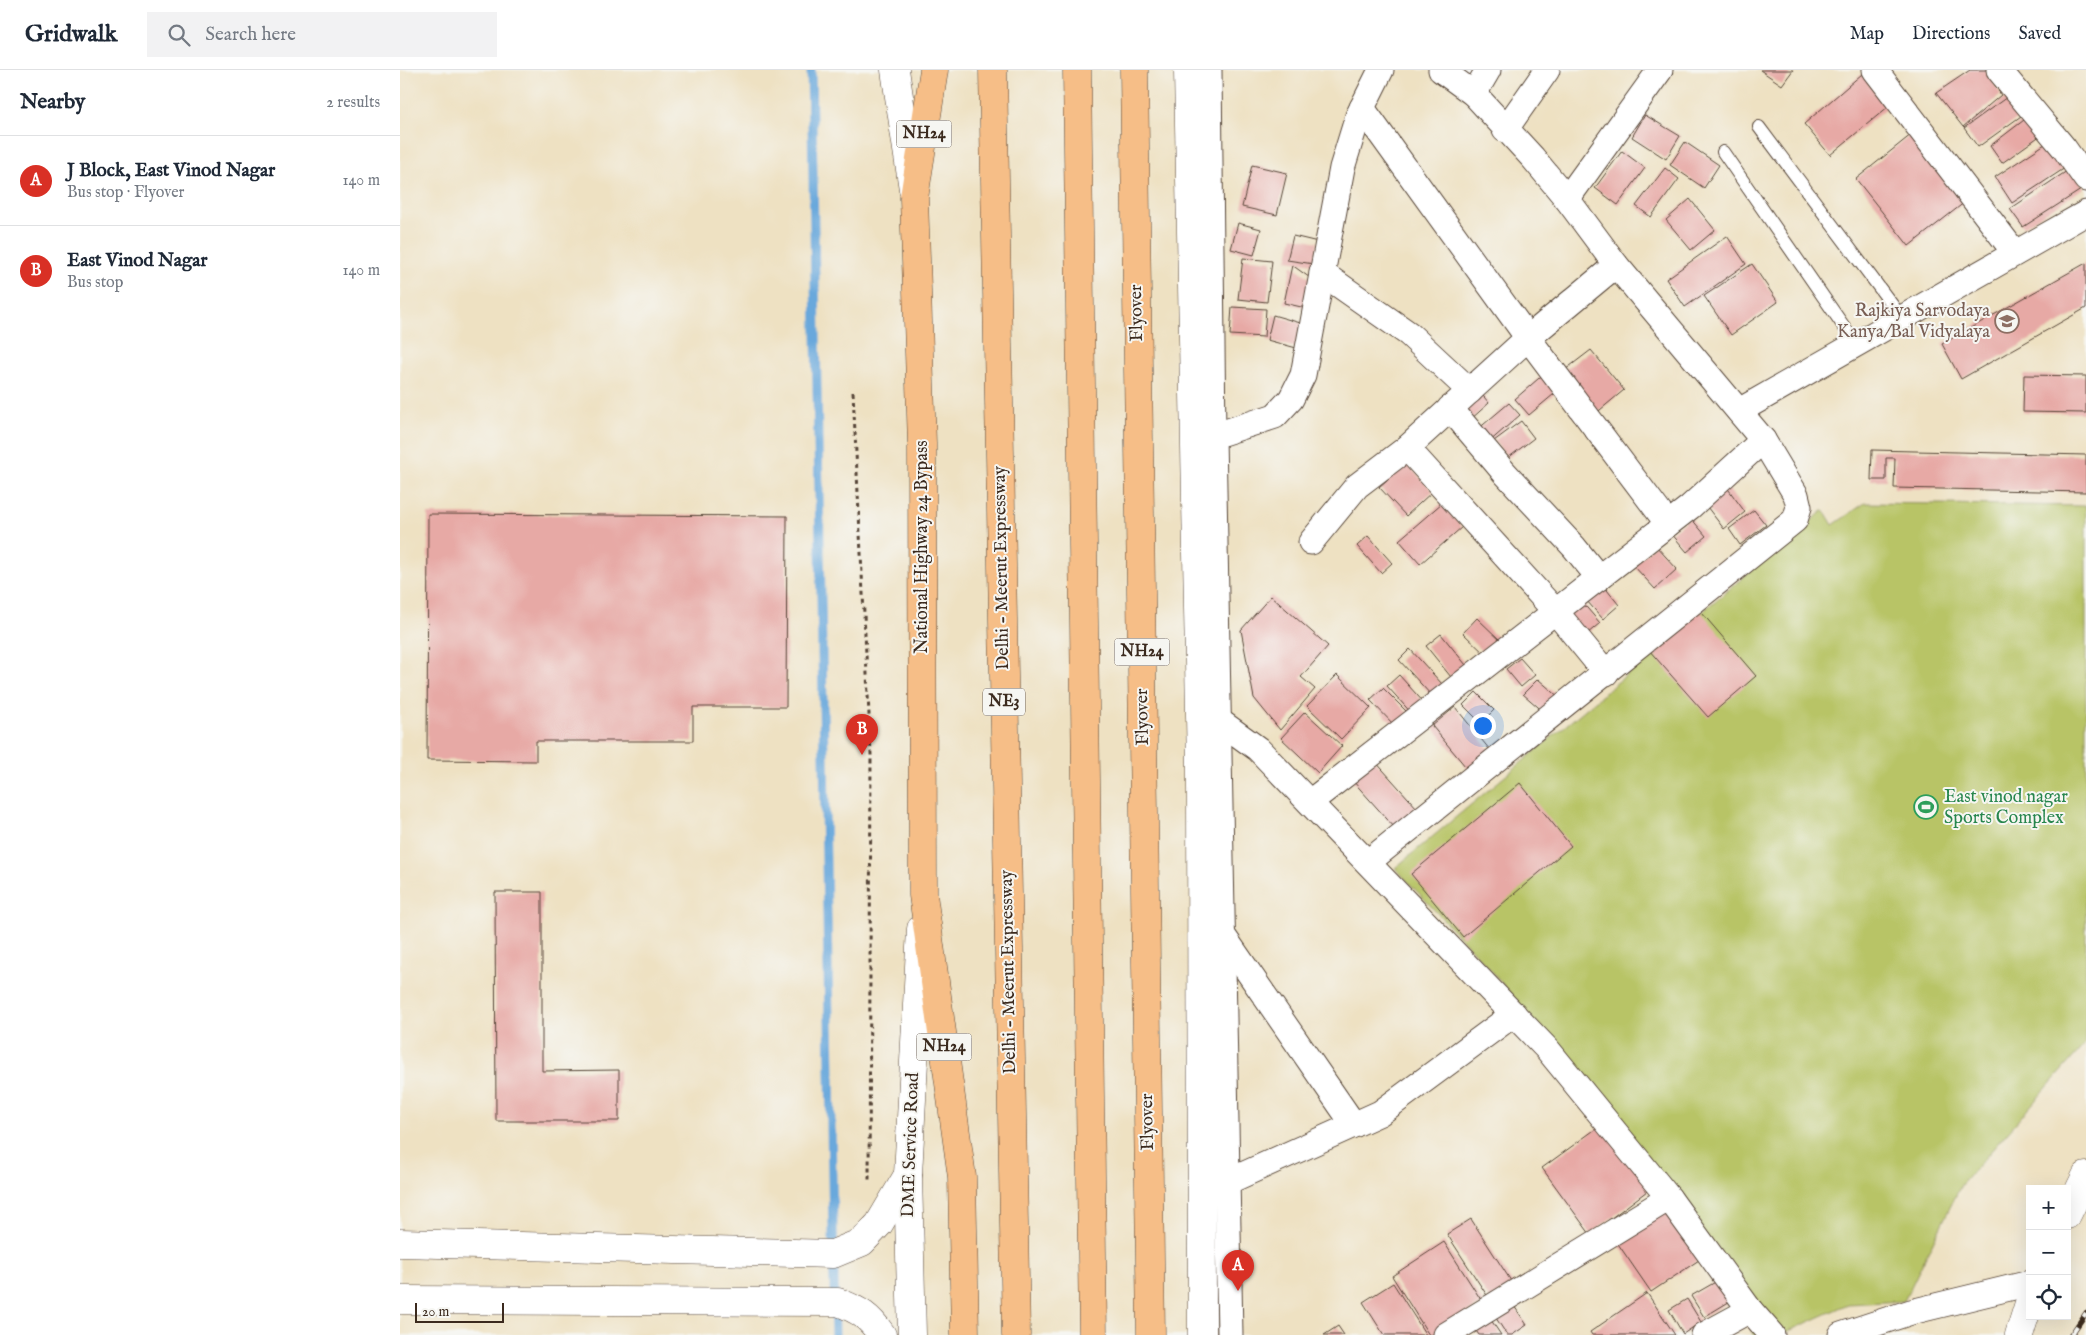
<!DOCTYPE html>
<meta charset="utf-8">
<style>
body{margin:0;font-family:"IM FELL English",serif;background:#f2f2f3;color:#1f2937}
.controls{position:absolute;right:15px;bottom:15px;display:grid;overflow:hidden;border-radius:0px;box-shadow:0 5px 20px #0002}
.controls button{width:45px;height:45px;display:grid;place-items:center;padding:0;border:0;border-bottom:1px solid #e0e1e3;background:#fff;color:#1f2937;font:25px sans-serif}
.scale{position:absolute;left:15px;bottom:12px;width:89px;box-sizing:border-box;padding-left:5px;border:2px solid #3b2a1e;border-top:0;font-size:14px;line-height:18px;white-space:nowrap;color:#3b2a1e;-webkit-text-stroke:4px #f6f6f2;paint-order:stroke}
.you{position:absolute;left:1082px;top:655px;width:18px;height:18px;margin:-12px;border:4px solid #fff;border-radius:50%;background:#1a73e8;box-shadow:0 0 0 8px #1a73e833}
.badge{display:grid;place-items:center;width:32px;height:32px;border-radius:50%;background:#d93025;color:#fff;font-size:16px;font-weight:700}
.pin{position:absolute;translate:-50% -41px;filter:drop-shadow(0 1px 2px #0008)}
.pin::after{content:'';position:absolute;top:26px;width:18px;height:15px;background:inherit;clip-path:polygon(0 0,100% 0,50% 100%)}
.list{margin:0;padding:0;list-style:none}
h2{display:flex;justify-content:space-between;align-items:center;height:65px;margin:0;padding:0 20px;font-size:21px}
h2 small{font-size:16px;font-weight:400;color:#747a83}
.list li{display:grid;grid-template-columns:32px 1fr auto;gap:15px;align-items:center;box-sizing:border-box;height:90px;padding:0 20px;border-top:1px solid #e0e1e3}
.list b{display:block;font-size:19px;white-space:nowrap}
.list p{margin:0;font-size:16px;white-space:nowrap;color:#747a83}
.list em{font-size:16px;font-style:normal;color:#747a83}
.icon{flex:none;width:28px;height:28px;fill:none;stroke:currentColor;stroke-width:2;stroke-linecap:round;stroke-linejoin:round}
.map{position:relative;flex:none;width:1686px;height:1265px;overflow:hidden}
header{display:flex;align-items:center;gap:30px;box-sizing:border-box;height:70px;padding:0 25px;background:#fff;border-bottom:1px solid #e0e1e3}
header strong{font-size:24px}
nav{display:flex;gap:28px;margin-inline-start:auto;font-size:18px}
.search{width:350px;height:45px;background:#f2f2f3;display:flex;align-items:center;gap:12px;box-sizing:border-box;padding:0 18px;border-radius:0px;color:#747a83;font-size:19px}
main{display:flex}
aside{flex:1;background:#fff}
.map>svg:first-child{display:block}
</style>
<header>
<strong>Gridwalk</strong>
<div class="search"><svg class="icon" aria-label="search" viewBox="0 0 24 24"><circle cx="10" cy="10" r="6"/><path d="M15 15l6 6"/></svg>Search here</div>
<nav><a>Map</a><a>Directions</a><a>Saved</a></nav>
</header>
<main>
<aside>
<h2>Nearby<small>2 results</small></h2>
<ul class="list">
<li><span class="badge">A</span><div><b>J Block, East Vinod Nagar</b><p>Bus stop · Flyover</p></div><em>140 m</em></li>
<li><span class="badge">B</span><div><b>East Vinod Nagar</b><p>Bus stop</p></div><em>140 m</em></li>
</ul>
</aside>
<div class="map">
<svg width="1686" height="1265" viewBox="0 0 1686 1265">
<rect width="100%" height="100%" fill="#f6f6f2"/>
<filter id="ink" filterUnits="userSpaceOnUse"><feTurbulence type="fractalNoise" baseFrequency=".02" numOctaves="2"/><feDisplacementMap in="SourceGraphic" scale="10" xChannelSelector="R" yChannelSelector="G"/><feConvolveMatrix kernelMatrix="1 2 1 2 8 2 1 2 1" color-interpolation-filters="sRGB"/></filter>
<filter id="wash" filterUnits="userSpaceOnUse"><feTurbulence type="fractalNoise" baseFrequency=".0096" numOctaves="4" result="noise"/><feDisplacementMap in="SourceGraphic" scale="20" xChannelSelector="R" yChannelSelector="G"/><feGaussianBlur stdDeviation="1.12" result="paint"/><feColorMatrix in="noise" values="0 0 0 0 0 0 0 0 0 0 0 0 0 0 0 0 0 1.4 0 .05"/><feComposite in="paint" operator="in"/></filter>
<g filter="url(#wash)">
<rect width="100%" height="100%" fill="#eee1c2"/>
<polygon fill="#b8c466" stroke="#7a7742" points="1465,433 1686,436 1686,973 1561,1115 1504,1231 1448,1234 1380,1265 1353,1265 1338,1225 1249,1089 1089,898 995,798 1424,440 1433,455"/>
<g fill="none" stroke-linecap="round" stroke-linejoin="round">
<polyline stroke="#69a8dc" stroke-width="9" points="411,0 435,1265"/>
</g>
<g id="blocks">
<g fill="#e7a9a5">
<polygon points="1360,0 1393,0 1382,15"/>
<polygon points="1570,0 1586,0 1601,25 1563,57 1536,23"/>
<polygon points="1462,4 1489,36 1430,85 1404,54"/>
<polygon points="1614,22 1628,41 1578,77 1564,58"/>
<polygon points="1245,45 1280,66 1266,89 1232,67"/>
<polygon points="1628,47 1641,65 1602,93 1590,76"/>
<polygon points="1512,64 1565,132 1509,176 1456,109"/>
<polygon points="1285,72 1319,95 1304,118 1270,95"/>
<polygon points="1648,72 1665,98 1612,133 1595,107"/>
<polygon points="1222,81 1245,98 1218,135 1195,118"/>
<polygon points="852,95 887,103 877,145 842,137"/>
<polygon points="1673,97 1684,118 1623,157 1610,139"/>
<polygon points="1265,98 1279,109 1251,147 1236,136"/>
<polygon points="1290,129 1315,160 1291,180 1266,150"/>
<polygon points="838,153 861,159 854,185 831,179"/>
<polygon points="893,166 918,172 914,194 887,190"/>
<polygon points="1327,166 1346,194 1285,237 1266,209"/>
<polygon points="843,188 872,191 867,232 838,229"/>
<polygon points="1686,193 1686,238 1561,309 1542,274"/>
<polygon points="1352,194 1378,232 1331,265 1304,226"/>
<polygon points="892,195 913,210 910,239 884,233"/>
<polygon points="832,237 866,239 864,267 830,265"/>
<polygon points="873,245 904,254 900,279 867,270"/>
<polygon points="1191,280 1224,320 1194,345 1161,303"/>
<polygon points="1146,302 1160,319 1129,345 1115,329"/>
<polygon points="1624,305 1686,306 1686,343 1623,342"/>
<polygon points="1079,321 1089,333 1070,350 1059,339"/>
<polygon points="1109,333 1120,345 1088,373 1077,360"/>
<polygon points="1121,351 1134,368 1108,388 1094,371"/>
<polygon points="1472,380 1686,385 1686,422 1494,418 1495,388 1486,388 1486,410 1471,410"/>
<polygon points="1006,393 1033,421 1006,446 979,417"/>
<polygon points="1326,416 1345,442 1324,459 1304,433"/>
<polygon points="1042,433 1062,457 1020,494 999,470"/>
<polygon points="1354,440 1366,455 1340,475 1329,459"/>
<polygon points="28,444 387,446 386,637 293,637 293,671 136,671 136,691 27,690"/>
<polygon points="1290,447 1306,466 1287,482 1271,463"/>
<polygon points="968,466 992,493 981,503 957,476"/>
<polygon points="1255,475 1277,499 1255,519 1233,495"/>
<polygon points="1203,515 1219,535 1203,549 1186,530"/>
<polygon points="871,526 928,576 901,607 915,619 880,660 854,628 841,560"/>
<polygon points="1181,531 1200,553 1181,569 1163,548"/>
<polygon points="1296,536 1356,606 1308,647 1248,579"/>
<polygon points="1077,548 1102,572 1088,587 1063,563"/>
<polygon points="1041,564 1070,600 1055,612 1026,576"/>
<polygon points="1010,579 1043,615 1032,626 999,590"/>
<polygon points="1120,588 1135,605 1121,617 1106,599"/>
<polygon points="937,605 971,638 941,669 907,636"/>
<polygon points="999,605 1026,635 1014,646 987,616"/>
<polygon points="1138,609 1160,628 1145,643 1123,624"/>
<polygon points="983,618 1010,645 997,658 970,630"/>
<polygon points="1076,622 1094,640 1081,653 1063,635"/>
<polygon points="1055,637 1090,680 1070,702 1032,656"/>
<polygon points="905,642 942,676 918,703 881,668"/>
<polygon points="974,690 1017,738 995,758 952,710"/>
<polygon points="1120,713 1171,776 1063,867 1011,804"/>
<polygon points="95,822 142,822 142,1001 219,1000 219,1051 96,1051"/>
<polygon points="1204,1053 1251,1118 1190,1164 1142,1098"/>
<polygon points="1269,1131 1305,1186 1251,1222 1214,1168"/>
<polygon points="1071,1149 1113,1214 1090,1230 1047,1164"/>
<polygon points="1044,1172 1083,1233 1032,1265 1029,1265 992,1206"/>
<polygon points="1319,1210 1332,1230 1304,1247 1291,1226"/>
<polygon points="993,1213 1026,1265 984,1265 963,1232"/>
<polygon points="1247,1223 1275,1265 1192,1265 1190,1262"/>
<polygon points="1287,1229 1301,1252 1283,1264 1269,1240"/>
<polygon points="1112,1233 1127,1255 1112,1265 1107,1265 1094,1245"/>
<polygon points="1089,1247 1101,1265 1079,1265 1074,1258"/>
<polygon points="938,1256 944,1265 924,1265"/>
</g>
</g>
</g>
<g filter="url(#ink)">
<use href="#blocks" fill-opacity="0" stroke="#564537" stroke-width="1"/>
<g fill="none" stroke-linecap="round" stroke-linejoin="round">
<g stroke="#564537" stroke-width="14">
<g id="service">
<polyline points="1359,57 1502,248"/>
<polyline points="1323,82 1456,274"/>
</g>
</g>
<g stroke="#564537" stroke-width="27">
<g id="minor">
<polyline points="809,0 813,366 830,1265"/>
<polyline points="1475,0 1615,183"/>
<polyline points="1599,0 1664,78 1686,109"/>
<polyline points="1074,24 1088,0"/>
<polyline points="962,38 1128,268 1268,454"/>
<polyline points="1105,60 1147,0"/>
<polyline points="1167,129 1260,0"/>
<polyline points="922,203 1009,264 1070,321"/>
<polyline points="1050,338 1104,402 1174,477 1199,508"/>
<polyline points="1339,341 1686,143"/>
<polyline points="813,366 875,346 891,329 903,305 942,98 958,46 981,0"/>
<polyline points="1007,378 1156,542 1206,603"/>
<polyline points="911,472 957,416 1007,378 1128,268 1216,195"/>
<polyline points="818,650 858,679 1148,980 1269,1128"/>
<polyline points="910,732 1290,437 1363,370"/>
<polyline points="968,792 1395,450 1399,437 1396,425 1363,370 1216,195 1167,129 1133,88 1074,24 1041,0"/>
<polyline points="822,864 954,1055"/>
<polyline points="827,1112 980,1043 1114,944"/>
<polyline points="1046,1265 1269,1128 1350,1240 1372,1265"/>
<polyline points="1304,1265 1350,1240"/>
<polyline points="1441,1265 1511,1242 1630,1213"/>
</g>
</g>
<g stroke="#564537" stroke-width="29">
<g id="tertiary">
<polyline points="495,0 513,119"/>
<polyline points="788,0 801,698 802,1265"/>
<polyline points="1667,1145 1686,1106"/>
<polyline points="0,1173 433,1184 462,1172 479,1154 508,1105"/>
<path d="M0 1230 438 1232C459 1240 469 1246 482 1265"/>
<polyline points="512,1265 508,1105 521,859"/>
<polyline points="1619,1265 1630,1230"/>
</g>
</g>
<g stroke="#564537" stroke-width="29">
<g id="trunk">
<polyline points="534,0 514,128 522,374 523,825 562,1107 565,1265"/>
<polyline points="734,0 751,1265"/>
</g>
</g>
<g stroke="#564537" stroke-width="29">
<g id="motorway">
<polyline points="593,0 616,1265"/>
<polyline points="677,0 693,1265"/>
</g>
</g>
<polyline stroke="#564537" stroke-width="3" stroke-dasharray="4 4" stroke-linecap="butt" points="453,322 471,685 469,1112"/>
<use href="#service" stroke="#fff" stroke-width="12"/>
<use href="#minor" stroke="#fff" stroke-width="25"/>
<use href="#tertiary" stroke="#fff" stroke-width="28"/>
<use href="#trunk" stroke="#f6be87" stroke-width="28"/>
<use href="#motorway" stroke="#f6be87" stroke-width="28"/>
<g stroke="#3b2a1e" stroke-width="5.5">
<polyline id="rail" points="1671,1265 1686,1243"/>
</g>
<use href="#rail" stroke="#f6f6f2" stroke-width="4" stroke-dasharray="11" stroke-linecap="butt"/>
</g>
</g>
<defs>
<g id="school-ring" transform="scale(1.25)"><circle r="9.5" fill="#f6f6f2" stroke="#8d6e63" stroke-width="1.5"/><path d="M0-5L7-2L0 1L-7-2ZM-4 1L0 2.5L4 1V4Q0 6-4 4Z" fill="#8d6e63"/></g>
<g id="stadium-ring" transform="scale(1.25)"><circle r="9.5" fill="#f6f6f2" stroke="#2e9e5b" stroke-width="1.5"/><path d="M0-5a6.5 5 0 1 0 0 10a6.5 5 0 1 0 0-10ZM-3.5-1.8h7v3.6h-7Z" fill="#2e9e5b"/></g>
</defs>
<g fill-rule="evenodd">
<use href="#school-ring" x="1607" y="251"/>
<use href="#stadium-ring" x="1526" y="737"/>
</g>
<g text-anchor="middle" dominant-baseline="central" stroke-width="4" stroke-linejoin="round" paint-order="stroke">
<g fill="#f6f6f2" stroke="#73675e" stroke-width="1">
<rect x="496.5" y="50.5" width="55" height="27" rx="4"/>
<rect x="714.5" y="568.5" width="55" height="27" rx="4"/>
<rect x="583" y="618.5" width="42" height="27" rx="4"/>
<rect x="516.5" y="963.5" width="55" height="27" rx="4"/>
</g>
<g font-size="16" font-weight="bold" fill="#3b2a1e">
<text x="524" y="64">NH24</text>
<text x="742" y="582">NH24</text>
<text x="604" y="632">NE3</text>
<text x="544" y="977">NH24</text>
</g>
<g font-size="18" fill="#785e54" stroke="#f6f6f2" text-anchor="end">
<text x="1590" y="241">Rajkiya Sarvodaya<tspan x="1590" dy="21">Kanya/Bal Vidyalaya</tspan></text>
</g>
<g font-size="18" fill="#3b2a1e" stroke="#f6f6f2">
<text transform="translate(737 243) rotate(-91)">Flyover</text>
<text transform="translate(522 477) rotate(-90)">National Highway 24 Bypass</text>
<text transform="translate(602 498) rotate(-91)">Delhi - Meerut Expressway</text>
<text transform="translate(743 647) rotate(-91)">Flyover</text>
<text transform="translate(609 902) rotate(-91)">Delhi - Meerut Expressway</text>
<text transform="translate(748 1052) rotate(-91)">Flyover</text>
<text transform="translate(511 1075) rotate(-88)">DME Service Road</text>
</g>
<g font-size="18" fill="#27864d" stroke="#f6f6f2" text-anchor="start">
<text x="1544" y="727">East vinod nagar<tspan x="1544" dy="21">Sports Complex</tspan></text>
</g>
</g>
</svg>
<div class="controls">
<button>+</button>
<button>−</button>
<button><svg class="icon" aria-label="locate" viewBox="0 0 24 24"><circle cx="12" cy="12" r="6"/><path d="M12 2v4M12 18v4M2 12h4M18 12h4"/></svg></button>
</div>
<div class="scale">20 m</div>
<div class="you"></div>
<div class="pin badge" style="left:838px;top:1221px">A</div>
<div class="pin badge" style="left:462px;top:685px">B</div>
</div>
</main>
